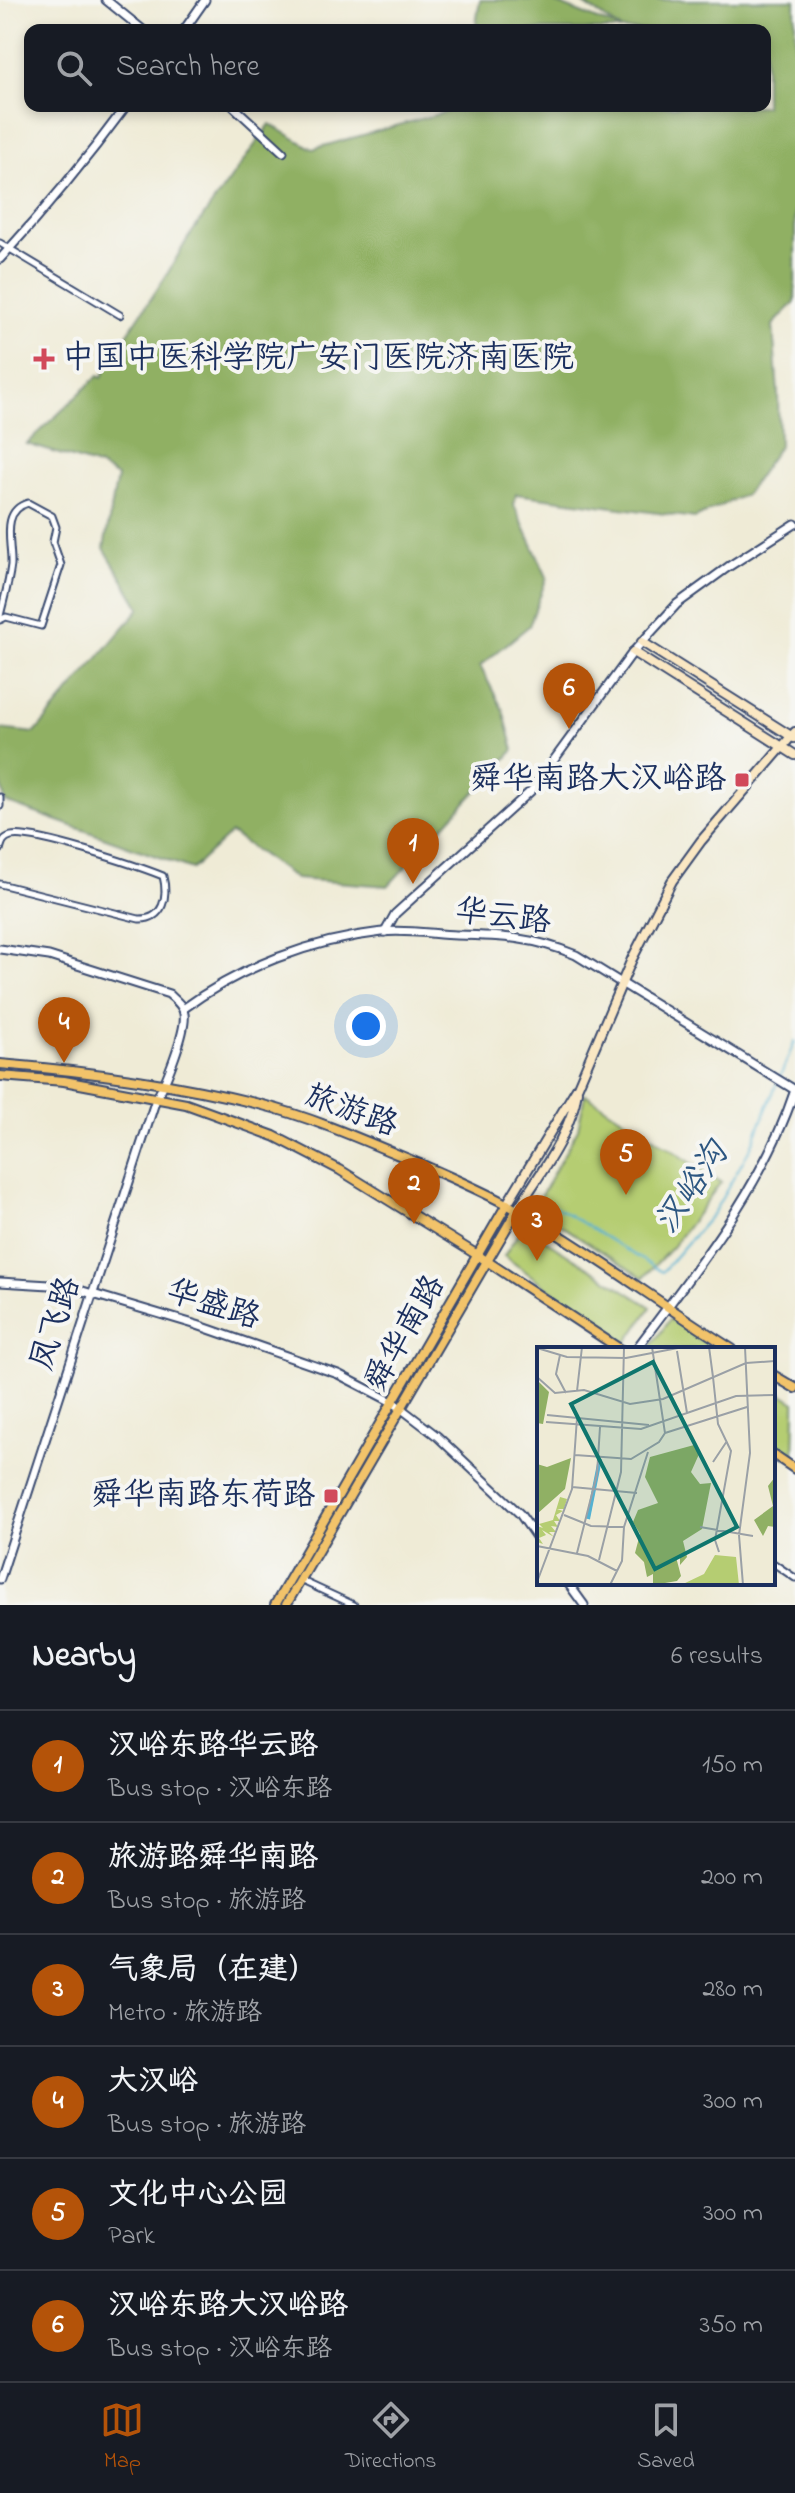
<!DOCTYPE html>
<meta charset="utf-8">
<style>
body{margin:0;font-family:"Indie Flower","LXGW WenKai TC",sans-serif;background:#20242c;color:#f1f3f6}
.you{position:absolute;left:366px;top:1026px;width:28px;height:28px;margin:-20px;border:6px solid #fff;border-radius:50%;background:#1a73e8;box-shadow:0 0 0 12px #1a73e833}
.badge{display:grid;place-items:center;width:52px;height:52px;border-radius:50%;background:#b45309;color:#fff;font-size:26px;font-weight:700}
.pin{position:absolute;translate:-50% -66px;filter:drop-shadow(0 2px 4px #0008)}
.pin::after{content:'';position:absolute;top:42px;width:28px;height:24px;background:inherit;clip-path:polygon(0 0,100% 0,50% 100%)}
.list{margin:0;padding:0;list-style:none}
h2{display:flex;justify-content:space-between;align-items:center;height:104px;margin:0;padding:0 32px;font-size:34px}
h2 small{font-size:26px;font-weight:400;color:#9ea1a6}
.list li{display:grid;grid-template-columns:52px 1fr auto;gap:24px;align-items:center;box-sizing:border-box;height:112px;padding:0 32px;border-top:2px solid #363941}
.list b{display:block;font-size:30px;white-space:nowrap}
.list p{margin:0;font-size:26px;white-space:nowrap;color:#9ea1a6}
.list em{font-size:26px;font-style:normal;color:#9ea1a6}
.icon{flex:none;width:44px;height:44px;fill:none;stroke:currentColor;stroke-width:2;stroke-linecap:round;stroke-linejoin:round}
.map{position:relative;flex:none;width:795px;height:1605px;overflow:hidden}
.search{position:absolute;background:#171b24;box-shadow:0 4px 12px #0003;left:24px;right:24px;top:24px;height:88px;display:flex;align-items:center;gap:20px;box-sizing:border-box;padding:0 28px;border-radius:16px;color:#9ea1a6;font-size:30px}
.sheet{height:776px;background:#171b24}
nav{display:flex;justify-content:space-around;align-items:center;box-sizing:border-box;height:112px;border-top:2px solid #363941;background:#171b24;font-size:22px;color:#9ea1a6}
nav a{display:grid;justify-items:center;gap:4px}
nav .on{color:#b45309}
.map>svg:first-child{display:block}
</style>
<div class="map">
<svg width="795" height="1605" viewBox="0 0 795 1605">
<rect width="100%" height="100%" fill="#f6f6f2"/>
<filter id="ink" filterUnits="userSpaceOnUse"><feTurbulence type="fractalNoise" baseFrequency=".0125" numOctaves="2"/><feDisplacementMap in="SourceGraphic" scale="16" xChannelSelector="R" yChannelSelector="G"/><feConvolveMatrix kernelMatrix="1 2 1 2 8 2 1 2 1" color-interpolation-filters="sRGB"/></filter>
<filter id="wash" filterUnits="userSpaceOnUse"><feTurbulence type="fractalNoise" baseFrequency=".006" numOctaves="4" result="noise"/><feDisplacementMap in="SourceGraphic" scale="32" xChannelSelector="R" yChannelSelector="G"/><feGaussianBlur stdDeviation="1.8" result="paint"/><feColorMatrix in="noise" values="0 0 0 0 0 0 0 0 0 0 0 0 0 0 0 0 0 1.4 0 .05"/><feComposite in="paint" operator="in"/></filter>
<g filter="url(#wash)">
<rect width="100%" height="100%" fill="#efebd6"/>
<g fill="#b5cd72" stroke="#687e68" stroke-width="2">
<polygon points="585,1094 721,1182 672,1247 643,1278 534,1208 578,1129"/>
<polygon points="523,1226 651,1307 626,1344 504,1256"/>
<polygon points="670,1319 715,1349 649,1349"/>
<polygon points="773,1388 795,1402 794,1455 773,1441"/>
</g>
<polygon fill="#90b064" stroke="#567061" stroke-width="2" points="480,0 554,0 553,2 621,29 578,0 795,0 795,302 773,325 778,393 779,446 746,494 695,518 516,494 514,505 547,577 529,626 480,666 503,710 514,750 388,886 296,879 231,833 192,869 5,802 0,777 0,729 35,733 140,608 104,548 117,477 98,466 27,444 98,376 102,378 108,363 166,276 188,238 270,124 313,149 467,106 765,106 765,30 475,30"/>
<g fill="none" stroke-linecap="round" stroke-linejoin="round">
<g stroke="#54b1d2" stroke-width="2">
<polyline points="780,1077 795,1041"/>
<polyline points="540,1197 662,1272 714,1212 751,1147 777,1083"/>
</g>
</g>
</g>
<g filter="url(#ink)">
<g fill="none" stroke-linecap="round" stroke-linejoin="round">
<g stroke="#3b4b70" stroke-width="9">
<g id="minor">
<polyline points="0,243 120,315"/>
<path d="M0 616C4 599 9 582 11 565 12 543 0 511 28 503L52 516 56 527 53 542 61 565 41 626 6 617 0 620"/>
<polyline points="0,797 0,806"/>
<path d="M0 850C2 843 3 838 11 836 33 831 138 866 163 876 168 896 164 920 139 919L0 884"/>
<polyline points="773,1563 795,1578"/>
<polyline points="300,1580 354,1605"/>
</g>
</g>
<g stroke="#3b4b70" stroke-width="11">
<g id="tertiary">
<polyline points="106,0 143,30"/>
<polyline points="184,30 205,0"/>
<polyline points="233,106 283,152"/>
<path d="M0 259C45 210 87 159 126 106"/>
<polyline points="385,932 395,914 532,790 633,652 677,604 728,567 795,524"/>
<path d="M0 949 49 956 169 994C175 1000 183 1005 184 1014 187 1030 165 1085 156 1099L0 1579"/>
<path d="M183 1009C240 967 311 940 382 932 404 929 433 934 456 935 502 936 533 937 576 955L795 1090"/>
<polyline points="0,1282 66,1286 197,1325 338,1374 394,1403 437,1436 520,1514 539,1541"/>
<path d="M636 1349C696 1269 763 1187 795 1090"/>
<polyline points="568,1583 584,1605"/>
</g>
</g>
<g stroke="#3b4b70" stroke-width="12">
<g id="secondary">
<polyline points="642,642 794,738"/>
<polyline points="633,652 795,755"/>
<polyline points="507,1204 578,1086 632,959 672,881 701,841 795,732"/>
<path d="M517 1210C540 1173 571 1135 577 1091"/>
</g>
</g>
<g stroke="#3b4b70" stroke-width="12">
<g id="primary">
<path d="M0 1064C86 1071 175 1083 259 1104 311 1117 363 1140 413 1161 448 1176 484 1191 517 1210 592 1252 660 1304 732 1349"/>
<polyline points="0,1076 64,1081 186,1104 274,1136 340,1170 479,1256 620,1349"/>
<polyline points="773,1375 795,1388"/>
<polyline points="773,1454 795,1469"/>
<polyline points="275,1605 507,1204"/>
<polyline points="286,1605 517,1210"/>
</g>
</g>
<use href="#minor" stroke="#fff" stroke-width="5"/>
<use href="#tertiary" stroke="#fff" stroke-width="7"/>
<use href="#secondary" stroke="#fae7c3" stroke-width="8"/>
<use href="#primary" stroke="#f2c36a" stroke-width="8"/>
</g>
</g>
<g fill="#d1495b" stroke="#f6f6f2" stroke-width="3">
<path d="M40 347h8v8h8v8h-8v8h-8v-8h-8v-8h8z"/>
<rect x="734" y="772" width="16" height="16" rx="4"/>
<rect x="323" y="1488" width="16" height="16" rx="4"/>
</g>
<g text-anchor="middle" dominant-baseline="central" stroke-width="8" stroke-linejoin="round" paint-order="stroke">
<g font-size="32" fill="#1b2f5e" stroke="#f6f6f2" text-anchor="end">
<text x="62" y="359" text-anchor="start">中国中医科学院广安门医院济南医院</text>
<text x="726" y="780">舜华南路大汉峪路</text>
<text x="315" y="1496">舜华南路东荷路</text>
</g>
<g font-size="32" fill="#1b2f5e" stroke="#f6f6f2">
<text transform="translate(503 918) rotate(7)">华云路</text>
<text transform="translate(351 1112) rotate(20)">旅游路</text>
<text transform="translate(213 1306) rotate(18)">华盛路</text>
<text transform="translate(57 1324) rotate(-72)">凤飞路</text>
<text transform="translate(406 1334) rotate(-60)">舜华南路</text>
</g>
<g font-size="34" font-style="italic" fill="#2c5681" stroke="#f6f6f2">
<text transform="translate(693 1189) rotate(-56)">汉峪沟</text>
</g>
</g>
<g transform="translate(537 1347)">
<rect width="238" height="238" fill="#efebd6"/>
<path d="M23 150 30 152 27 162H20L26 164 19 168 23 174H17L21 180 14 179 19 185H12L17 190 5 183 9 188 2 191 6 197 0 195V179L6 181 2 177 16 173ZM178 208 199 210 202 238H144L167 227Z" fill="#b5cd72"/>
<path d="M0 33 12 45 6 77 0 76ZM157 98 163 105 154 125 163 137 174 136 165 182 146 194 150 210 143 218V210H139L144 229 140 234 116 238V227L110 230 107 215 98 206 103 187 96 175 101 163 121 156 108 130 113 110ZM34 111 28 142 0 167V117L10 120ZM238 130V180L231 179 226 189 217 173 236 159 231 139Z" fill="#90b064"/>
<path fill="none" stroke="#54b1d2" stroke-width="4" d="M51 172 63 112"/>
<path fill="none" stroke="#9aa0a6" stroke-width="2" d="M172 0 176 30M0 1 30 10 89 11 146 0M140 4 150 66M23 8 19 27 29 46M0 30 18 46 47 43 93 57 126 52 209 16 238 14M176 30 181 77 194 104 178 193 182 205M40 44 45 0M10 68 112 78M9 75 104 82 199 49 238 48M128 86 210 60M38 108 94 112 122 95 128 86 115 0M176 115 190 94M35 140 100 146M27 168 54 179 87 180M163 180 216 189M0 199 51 209 80 224M40 206 60 127 63 80M62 213 84 125 87 0M0 235 35 142 40 71M73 238 85 214 87 180 111 105M206 238 202 188 213 106 208 0"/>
<path fill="#0f766e" fill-opacity="0.15" stroke="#0f766e" stroke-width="4" d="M116 15 200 180 118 222 34 57Z"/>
<rect width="238" height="238" fill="none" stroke="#1b2f5e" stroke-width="4"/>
</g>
</svg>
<div class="you"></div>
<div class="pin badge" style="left:413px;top:884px">1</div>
<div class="pin badge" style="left:414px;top:1224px">2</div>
<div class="pin badge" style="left:537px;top:1261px">3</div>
<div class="pin badge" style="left:64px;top:1063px">4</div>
<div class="pin badge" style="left:626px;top:1195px">5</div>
<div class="pin badge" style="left:569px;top:729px">6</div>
<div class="search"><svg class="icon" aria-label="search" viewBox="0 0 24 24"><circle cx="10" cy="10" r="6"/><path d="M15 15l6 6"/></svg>Search here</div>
</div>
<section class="sheet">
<h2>Nearby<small>6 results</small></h2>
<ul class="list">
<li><span class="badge">1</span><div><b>汉峪东路华云路</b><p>Bus stop · 汉峪东路</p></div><em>150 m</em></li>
<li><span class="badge">2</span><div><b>旅游路舜华南路</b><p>Bus stop · 旅游路</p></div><em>200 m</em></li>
<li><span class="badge">3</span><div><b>气象局（在建）</b><p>Metro · 旅游路</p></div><em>280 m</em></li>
<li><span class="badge">4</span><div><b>大汉峪</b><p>Bus stop · 旅游路</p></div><em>300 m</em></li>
<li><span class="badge">5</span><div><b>文化中心公园</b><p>Park</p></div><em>300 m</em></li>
<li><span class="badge">6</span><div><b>汉峪东路大汉峪路</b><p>Bus stop · 汉峪东路</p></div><em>350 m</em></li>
</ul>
</section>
<nav>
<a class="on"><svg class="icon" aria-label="map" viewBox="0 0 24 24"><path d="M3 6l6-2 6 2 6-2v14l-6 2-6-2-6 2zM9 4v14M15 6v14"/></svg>Map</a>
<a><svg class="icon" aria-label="directions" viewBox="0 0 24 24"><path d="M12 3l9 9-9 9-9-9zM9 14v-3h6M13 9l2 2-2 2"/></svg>Directions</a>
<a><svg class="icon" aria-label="saved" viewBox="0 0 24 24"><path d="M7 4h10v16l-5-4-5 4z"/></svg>Saved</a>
</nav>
